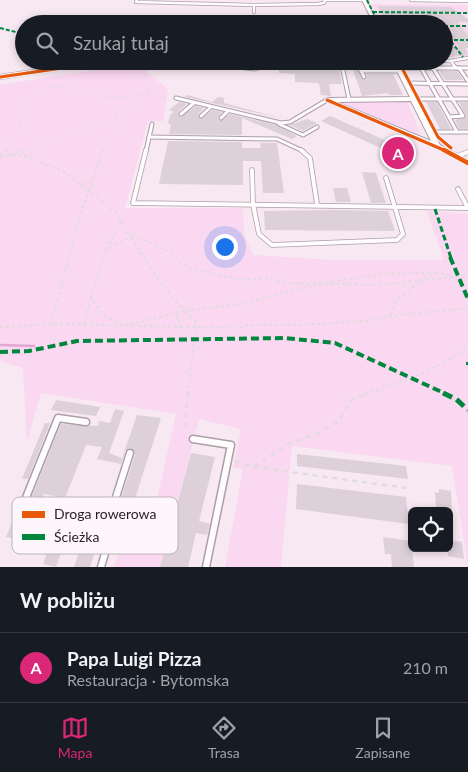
<!DOCTYPE html>
<html lang="pl">
<meta charset="utf-8">
<style>
body{margin:0;font-family:Lato,sans-serif;background:#242831;color:#f1f3f6}
.controls{position:absolute;right:15px;bottom:15px;display:grid;overflow:hidden;border-radius:8px;box-shadow:0 2px 8px #0003}
.controls button{width:45px;height:45px;display:grid;place-items:center;padding:0;border:0;border-bottom:1px solid #363941;background:#171b24;color:#f1f3f6;font:25px sans-serif}
.you{position:absolute;left:224px;top:246px;width:18px;height:18px;margin:-12px;border:4px solid #fff;border-radius:50%;background:#1a73e8;box-shadow:0 0 0 8px #1a73e833}
.badge{display:grid;place-items:center;width:32px;height:32px;border-radius:50%;background:#db2777;color:#fff;font-size:16px;font-weight:700}
.pin{position:absolute;translate:-50% -50%;border:2px solid #fff;box-shadow:0 1px 5px #0006}
.list{margin:0;padding:0;list-style:none}
h2{display:flex;justify-content:space-between;align-items:center;height:65px;margin:0;padding:0 20px;font-size:21px}
h2 small{font-size:16px;font-weight:400;color:#9ea1a6}
.list li{display:grid;grid-template-columns:32px 1fr auto;gap:15px;align-items:center;box-sizing:border-box;height:70px;padding:0 20px;border-top:1px solid #363941}
.list b{display:block;font-size:19px;white-space:nowrap}
.list p{margin:0;font-size:16px;white-space:nowrap;color:#9ea1a6}
.list em{font-size:16px;font-style:normal;color:#9ea1a6}
.icon{flex:none;width:28px;height:28px;fill:none;stroke:currentColor;stroke-width:2;stroke-linecap:round;stroke-linejoin:round}
.map{position:relative;flex:none;width:468px;height:567px;overflow:hidden}
.search{position:absolute;background:#171b24;box-shadow:0 2px 8px #0003;left:15px;right:15px;top:15px;height:55px;display:flex;align-items:center;gap:12px;box-sizing:border-box;padding:0 18px;border-radius:28px;color:#9ea1a6;font-size:19px}
.sheet{height:135px;background:#171b24}
nav{display:flex;justify-content:space-around;align-items:center;box-sizing:border-box;height:70px;border-top:1px solid #363941;background:#171b24;font-size:14px;color:#9ea1a6}
nav a{display:grid;justify-items:center;gap:2px}
nav .on{color:#db2777}
.map>svg:first-child{display:block}
</style>
<div class="map">
<svg width="468" height="567" viewBox="0 0 468 567">
<rect width="100%" height="100%" fill="#f7e8f2"/>
<g fill="#fbd8f1">
<polygon points="371,4 468,5 468,15 382,24"/>
<polygon points="468,19 468,56 444,56 444,24 422,24"/>
<polygon points="142,62 148,73 168,89 163,121 148,121 125,208 243,208 244,234 253,255 332,260 444,260 427,211 468,214 468,567 452,466 292,446 281,567 225,567 242,474 242,469 233,467 241,429 199,419 160,567 114,567 120,548 156,503 176,414 41,393 27,442 23,368 0,361 0,85"/>
<polygon points="335,101 407,101 421,135"/>
</g>
<g fill="none" stroke-linecap="round" stroke-linejoin="round">
<polyline stroke="#e0a7d2" stroke-width="2.5" points="0,345 34,346"/>
</g>
<g fill="#ddd0d9">
<polygon points="378,6 451,7 468,19 468,22 458,22 468,35 468,48 465,48 468,55 444,58 444,47 459,47 450,33 454,33 441,18 384,20"/>
<polygon points="295,61 320,61 321,64 338,65 342,84 329,84 331,96 321,95 319,83 295,82 295,74 279,73 279,65 296,65"/>
<polygon points="350,61 355,61 356,67 363,80 367,79 367,74 393,74 403,95 389,95 388,93 362,96"/>
<polygon points="361,61 386,61 389,68 363,68"/>
<polygon points="439,71 457,71 463,80 445,80"/>
<polygon points="188,95 212,102 218,97 224,98 224,103 284,119 185,97"/>
<polygon points="179,102 187,104 178,112 180,117 196,106 204,108 198,114 200,119 213,110 222,112 218,118 220,121 230,114 276,125 297,136 292,139 242,118 242,135 169,134 171,124 168,124 170,115 174,112 169,110"/>
<polygon points="426,102 437,102 451,129 440,129"/>
<polygon points="459,102 468,102 468,129 459,129 455,120 466,117"/>
<polygon points="330,116 369,133 391,143 383,149 321,121"/>
<polygon points="307,119 317,123 303,131 290,125"/>
<polygon points="168,141 242,142 242,148 261,148 260,143 277,143 284,193 263,193 261,161 243,161 243,185 159,184"/>
<polygon points="362,172 376,173 386,203 371,203"/>
<polygon points="333,188 347,188 351,202 336,202"/>
<polygon points="338,210 388,211 395,231 265,230 264,211"/>
<polygon points="56,400 100,407 96,416 51,410"/>
<polygon points="115,409 124,411 109,453 122,458 137,415 161,418 131,511 118,508 135,455 131,448 125,451 121,464 97,459 102,447 86,445 65,498 44,494 42,498 32,496 61,424 98,426 99,421 110,423"/>
<polygon points="45,423 50,423 28,479 22,479"/>
<polygon points="191,453 215,457 199,521 210,524 207,535 196,533 188,567 160,567"/>
<polygon points="297,454 406,466 408,479 297,466"/>
<polygon points="297,484 406,497 409,524 296,509"/>
<polygon points="439,489 451,491 452,511 436,511 435,492 439,493"/>
<polygon points="13,520 69,530 56,567 43,564 50,545 6,537"/>
<polygon points="85,534 100,537 90,567 74,567"/>
<polygon points="383,537 411,541 414,567 392,567 391,554 385,554"/>
<polygon points="449,540 462,542 464,559 448,556"/>
</g>
<g fill="none" stroke-linecap="round" stroke-linejoin="round">
<g stroke="#ac9fa8" stroke-width="4">
<g id="lane-far3">
<polyline points="137,0 136,2 254,5"/>
<polyline points="325,0 364,0"/>
<polyline points="411,0 468,1"/>
<polyline points="254,12 254,5 317,4 324,3 325,0"/>
<polyline points="349,20 375,23"/>
<polyline points="228,61 229,67"/>
<polyline points="341,61 342,67"/>
<polyline points="417,61 420,67"/>
<polyline points="444,61 451,61 455,67"/>
<polyline points="450,61 468,58"/>
<polyline points="358,63 360,67"/>
<polyline points="260,67 275,61"/>
</g>
</g>
<g stroke="#ac9fa8" stroke-width="5">
<g id="lane-far2">
<polyline points="229,66 255,69 264,66"/>
<polyline points="342,66 349,99"/>
<polyline points="359,66 364,77"/>
<polyline points="420,66 449,117"/>
<polyline points="454,66 456,68"/>
<polyline points="398,68 468,68"/>
<polyline points="433,68 463,116 449,117 457,132"/>
<polyline points="459,68 468,81"/>
<polyline points="361,71 399,71"/>
<polyline points="405,83 468,84"/>
<polyline points="176,98 281,123 290,122 327,100"/>
<polyline points="414,99 468,99"/>
<polyline points="181,114 194,103"/>
<polyline points="201,116 211,107"/>
<polyline points="221,118 228,111"/>
<polyline points="279,124 303,135 317,127"/>
<polyline points="429,132 468,132"/>
<polyline points="149,137 277,139 303,151"/>
<polyline points="146,151 152,124"/>
</g>
</g>
<g stroke="#ac9fa8" stroke-width="5.5">
<g id="lane-far1">
<polyline points="146,150 133,203 468,208"/>
<polyline points="301,150 310,158 317,204"/>
<polyline points="457,156 468,152"/>
<polyline points="252,170 253,204 259,234 272,245 397,240 403,234 386,178"/>
<polyline points="458,189 468,208"/>
</g>
</g>
<g stroke="#ac9fa8" stroke-width="9">
<g id="lane">
<polyline points="86,422 58,418 21,510 111,533 101,567"/>
<polyline points="193,439 231,445 206,567"/>
<polyline points="105,532 130,453"/>
</g>
</g>
<g stroke="#ac9fa8" stroke-width="2">
<g id="street">
<polygon points="362,0 366,0 378,24 374,24"/>
<polygon points="94,61 108,61 0,79 0,75"/>
<path d="M392 61H397L440 145 468 160V165L435 147 324 100 327 98 410 97ZM411 101 431 141 336 102Z"/>
</g>
</g>
<g stroke="#e0dcdf" stroke-width="1" stroke-dasharray="2 2" stroke-linecap="butt">
<polyline points="379,116 398,106"/>
<polyline points="358,128 367,123"/>
<path d="M7 151C25 131 16 111 31 97 54 75 85 96 112 97 125 98 137 95 150 93L144 77 145 61"/>
<polyline points="21,151 116,118"/>
<polyline points="103,151 113,131 117,111 137,103 150,93 169,100"/>
</g>
<g stroke="#e0dcdf" stroke-width="2" stroke-dasharray="3 3" stroke-linecap="butt">
<polyline points="9,155 24,150"/>
<polyline points="1,156 8,150"/>
<polyline points="0,157 18,155 29,157 63,171 118,214 128,233 168,251 188,268 241,280 268,278 286,283 381,285 468,275"/>
<polyline points="80,185 92,181"/>
<polyline points="121,221 106,250 131,236"/>
<polyline points="131,237 154,274 184,311 131,324"/>
<polyline points="106,250 91,298 103,315 121,324"/>
<polyline points="425,279 435,272 453,276"/>
<polyline points="326,283 381,274 435,272"/>
<polyline points="176,313 182,333 189,339"/>
<polyline points="391,315 396,301 421,281"/>
<polyline points="51,324 79,220 103,150"/>
<polyline points="84,324 91,298"/>
<polyline points="0,327 54,324 239,328 247,325 303,325 366,321 389,316 468,308"/>
<polyline points="188,394 196,322 184,311 240,304 316,285"/>
<path d="M365 394C400 382 440 371 468 345"/>
</g>
<g stroke="#e0dcdf" stroke-width="2.5" stroke-dasharray="5 5" stroke-linecap="butt">
<polyline points="188,393 185,422 190,433"/>
<polyline points="235,461 253,467 290,443 316,434 338,422 352,399 369,393"/>
<polyline points="253,467 407,488"/>
</g>
<use href="#lane-far3" stroke="#fefcfd" stroke-width="2.5"/>
<use href="#lane-far2" stroke="#fefcfd" stroke-width="3"/>
<use href="#lane-far1" stroke="#fefcfd" stroke-width="4"/>
<use href="#lane" stroke="#fefcfd" stroke-width="6"/>
<use href="#street" fill="#fefcfd" fill-rule="evenodd"/>
<g stroke="#00873e" stroke-width="2" stroke-dasharray="4 2" stroke-linecap="butt">
<polyline points="367,0 379,24"/>
<polyline points="373,12 468,13"/>
<polyline points="444,26 468,26"/>
<polyline points="0,28 24,34"/>
<polyline points="444,32 463,57"/>
<polyline points="448,40 468,40"/>
</g>
<polyline stroke="#00873e" stroke-width="3" stroke-dasharray="6 3" stroke-linecap="butt" points="435,209 451,258"/>
<g stroke="#00873e" stroke-width="4" stroke-dasharray="8 4" stroke-linecap="butt">
<polyline points="450,257 468,299"/>
<polyline points="0,352 29,351 77,341 285,338 335,343 446,394"/>
<polyline points="468,362 468,365"/>
</g>
<polyline stroke="#00873e" stroke-width="5" stroke-dasharray="10 5" stroke-linecap="butt" points="443,393 456,399 468,410"/>
<g stroke="#fdf6fb" stroke-width="4.5">
<g id="cycleway-far2">
<polyline points="399,61 402,67"/>
<polyline points="68,67 106,61"/>
</g>
</g>
<g stroke="#fdf6fb" stroke-width="5">
<g id="cycleway-far1">
<polyline points="401,66 438,137 451,148"/>
<polyline points="0,77 76,66"/>
<polyline points="327,100 446,151"/>
</g>
</g>
<g stroke="#fdf6fb" stroke-width="7">
<polyline id="cycleway" points="444,150 468,163"/>
</g>
<use href="#cycleway-far2" stroke="#e8590c" stroke-width="2.5"/>
<use href="#cycleway-far1" stroke="#e8590c" stroke-width="3"/>
<use href="#cycleway" stroke="#e8590c" stroke-width="4.5"/>
</g>
<rect x="12" y="497" width="166" height="57" rx="8" fill="#fdf6fb" stroke="#bdb5bb" stroke-width="1"/>
<rect x="22" y="511" width="23" height="7" fill="#e8590c"/>
<rect x="22" y="534" width="23" height="6" fill="#00873e"/>
<g font-size="14" fill="#291d26">
<text x="54" y="519">Droga rowerowa</text>
<text x="54" y="542">Ścieżka</text>
</g>
</svg>
<div class="controls">
<button><svg class="icon" aria-label="locate" viewBox="0 0 24 24"><circle cx="12" cy="12" r="6"/><path d="M12 2v4M12 18v4M2 12h4M18 12h4"/></svg></button>
</div>
<div class="you"></div>
<div class="pin badge" style="left:398px;top:153px">A</div>
<div class="search"><svg class="icon" aria-label="search" viewBox="0 0 24 24"><circle cx="10" cy="10" r="6"/><path d="M15 15l6 6"/></svg>Szukaj tutaj</div>
</div>
<section class="sheet">
<h2>W pobliżu<small></small></h2>
<ul class="list">
<li><span class="badge">A</span><div><b>Papa Luigi Pizza</b><p>Restauracja · Bytomska</p></div><em>210 m</em></li>
</ul>
</section>
<nav>
<a class="on"><svg class="icon" aria-label="map" viewBox="0 0 24 24"><path d="M3 6l6-2 6 2 6-2v14l-6 2-6-2-6 2zM9 4v14M15 6v14"/></svg>Mapa</a>
<a><svg class="icon" aria-label="directions" viewBox="0 0 24 24"><path d="M12 3l9 9-9 9-9-9zM9 14v-3h6M13 9l2 2-2 2"/></svg>Trasa</a>
<a><svg class="icon" aria-label="saved" viewBox="0 0 24 24"><path d="M7 4h10v16l-5-4-5 4z"/></svg>Zapisane</a>
</nav>
